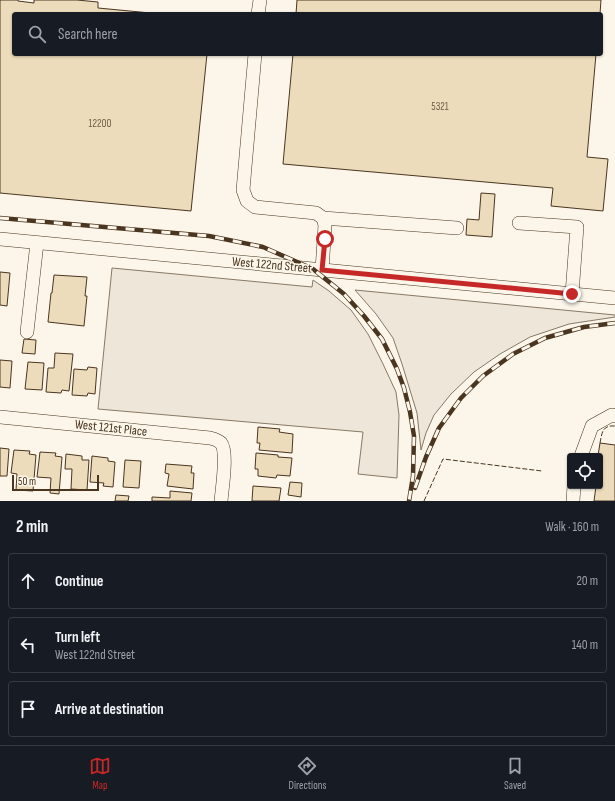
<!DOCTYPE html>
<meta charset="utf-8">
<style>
body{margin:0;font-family:"Sofia Sans Condensed",sans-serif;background:#242831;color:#f1f3f6}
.controls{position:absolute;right:12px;bottom:12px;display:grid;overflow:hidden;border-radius:4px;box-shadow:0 1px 3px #0004}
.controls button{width:36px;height:36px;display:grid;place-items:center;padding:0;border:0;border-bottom:1px solid #363941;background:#171b24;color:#f1f3f6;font:20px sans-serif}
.scale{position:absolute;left:12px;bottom:10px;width:87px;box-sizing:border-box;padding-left:4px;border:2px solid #4a3520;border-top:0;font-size:11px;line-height:14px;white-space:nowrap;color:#4a3520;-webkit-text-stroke:3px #fbf6e9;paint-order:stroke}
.stop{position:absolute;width:12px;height:12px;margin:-9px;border:3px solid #c62828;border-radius:50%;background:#fff}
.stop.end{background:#c62828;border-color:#fff;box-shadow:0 1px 4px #0008}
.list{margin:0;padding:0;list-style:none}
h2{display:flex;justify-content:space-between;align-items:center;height:52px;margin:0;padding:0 16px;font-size:17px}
h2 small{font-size:13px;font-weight:400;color:#9ea1a6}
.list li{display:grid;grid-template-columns:26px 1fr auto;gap:12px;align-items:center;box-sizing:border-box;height:56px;margin:0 8px 8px;padding:0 8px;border:1px solid #363941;border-radius:4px}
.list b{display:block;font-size:15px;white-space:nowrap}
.list p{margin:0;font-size:13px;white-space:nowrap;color:#9ea1a6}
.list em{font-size:13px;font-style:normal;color:#9ea1a6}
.icon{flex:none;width:22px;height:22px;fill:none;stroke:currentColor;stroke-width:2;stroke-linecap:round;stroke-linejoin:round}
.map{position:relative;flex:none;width:615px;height:501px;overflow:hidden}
.search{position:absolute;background:#171b24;box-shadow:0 1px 3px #0004;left:12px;right:12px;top:12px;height:44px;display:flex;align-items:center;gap:10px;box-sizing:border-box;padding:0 14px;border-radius:4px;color:#9ea1a6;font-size:15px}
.sheet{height:244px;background:#171b24}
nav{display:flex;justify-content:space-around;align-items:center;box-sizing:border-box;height:56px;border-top:1px solid #363941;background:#171b24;font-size:11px;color:#9ea1a6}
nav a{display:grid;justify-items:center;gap:2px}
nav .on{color:#c62828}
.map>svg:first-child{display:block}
</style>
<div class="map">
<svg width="615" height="501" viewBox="0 0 615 501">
<rect width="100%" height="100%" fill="#fbf6e9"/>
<g fill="#ede6d9" stroke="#887966">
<polygon points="112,268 312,287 313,280 329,291 351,310 368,334 383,364 396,392 399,415 397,478 358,474 363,432 98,409"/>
<polygon points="355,290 615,315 615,317 569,324 530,337 500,354 474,372 451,394 434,415 426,433 421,450 417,413 402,364 393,338 376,314"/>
</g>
<g fill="#ecdcbc" stroke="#4a3520">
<polygon points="0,0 18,0 18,1 34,3 34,0 77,0 98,2 98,8 161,14 14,14 14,54 207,54 191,211 0,193"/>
<polygon points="297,0 601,0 600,14 296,14"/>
<polygon points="293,54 596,54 587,157 608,159 603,211 551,206 553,188 283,164"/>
<polygon points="481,193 495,194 492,237 466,235 467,219 479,220"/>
<polygon points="0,272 10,273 7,306 0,305"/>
<polygon points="54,275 87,277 85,296 87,296 84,326 48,322 51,293 52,293"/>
<polygon points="24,339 36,340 35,354 22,353"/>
<polygon points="55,353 73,354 69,391 62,390 61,393 46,392 48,368 54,368"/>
<polygon points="0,360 12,361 10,388 0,387"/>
<polygon points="28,362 44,363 42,390 25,389"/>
<polygon points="88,367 97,368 95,394 88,393 87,396 72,395 74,369 87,370"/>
<polygon points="258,427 280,429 279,432 293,434 292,453 259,450 260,443 257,443"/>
<polygon points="600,443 615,445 615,501 594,501 596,486 600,486 600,456 598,456"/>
<polygon points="0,448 9,449 7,476 0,476"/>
<polygon points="14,450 30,451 29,454 36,455 33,491 16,490 17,474 11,473"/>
<polygon points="40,452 56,453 55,456 62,457 59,494 50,493 51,478 37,477"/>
<polygon points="256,453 278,455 278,457 292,458 290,476 277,475 276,478 258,476 258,469 255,469"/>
<polygon points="66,454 82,456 82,460 89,460 87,490 71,489 72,469 65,469"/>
<polygon points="92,456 108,458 108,461 115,462 113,487 103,486 104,483 90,482"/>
<polygon points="125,460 141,461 139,488 123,487"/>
<polygon points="166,464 192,466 191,473 194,473 193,489 167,486 169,474 165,473"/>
<polygon points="290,482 302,483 301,497 288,495"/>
<polygon points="253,486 281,488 279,501 252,501"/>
<polygon points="170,491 192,493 191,501 152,501 152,497 170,498"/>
<polygon points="116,495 129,496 128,501 115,501"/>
</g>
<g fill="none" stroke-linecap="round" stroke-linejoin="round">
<g stroke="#4a3520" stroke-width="14">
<g id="minor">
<polyline points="258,14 260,0"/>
<polyline points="255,54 243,190 247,201 255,207 316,213 323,218 325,225 322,270"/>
<polyline points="323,218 457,228"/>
<polyline points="519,223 577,227 572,294"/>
<polyline points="0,239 615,298"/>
<polyline points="27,332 37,243"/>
<path d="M0 417 210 438C214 439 218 440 221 443 228 452 222 489 221 501"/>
<polyline points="581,456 592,426 612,415 615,416"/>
<polyline points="573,501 574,486"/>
</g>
</g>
<use href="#minor" stroke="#fbf6e9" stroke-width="13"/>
<g stroke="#4a3520" stroke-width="4.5">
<g id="rail">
<polyline points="0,218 209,236 263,247 313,269 344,294 364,316 382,339 397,369 404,388 410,412 414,436 413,476 409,501"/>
<polyline points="415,488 426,457 439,428 461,398 483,376 513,354 545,338 584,327 615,323"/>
</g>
</g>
<use href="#rail" stroke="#fbf6e9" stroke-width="3" stroke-dasharray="9" stroke-linecap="butt"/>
<g stroke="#4a3520" stroke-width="1" stroke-dasharray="5 2" stroke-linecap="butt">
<path d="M600 443C602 433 602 425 615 426"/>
<polyline points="424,501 443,459 542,471"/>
</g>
</g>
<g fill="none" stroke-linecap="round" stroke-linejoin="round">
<polyline stroke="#c62828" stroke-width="5" points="325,239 322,270 572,294"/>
</g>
<g text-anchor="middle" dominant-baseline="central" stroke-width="3" stroke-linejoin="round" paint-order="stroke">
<g font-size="11" fill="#725f47">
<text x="440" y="106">5321</text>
<text x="100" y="123">12200</text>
</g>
<g font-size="13" fill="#4a3520" stroke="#fbf6e9">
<text transform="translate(272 265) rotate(5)">West 122nd Street</text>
<text transform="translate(111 428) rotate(6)">West 121st Place</text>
</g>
</g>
</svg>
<div class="controls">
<button><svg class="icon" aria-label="locate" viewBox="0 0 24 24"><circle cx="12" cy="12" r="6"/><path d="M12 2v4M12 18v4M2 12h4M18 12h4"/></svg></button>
</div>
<div class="scale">50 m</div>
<div class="stop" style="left:325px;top:239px"></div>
<div class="stop end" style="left:572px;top:294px"></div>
<div class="search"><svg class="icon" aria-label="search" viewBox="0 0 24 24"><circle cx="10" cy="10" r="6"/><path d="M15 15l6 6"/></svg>Search here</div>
</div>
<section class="sheet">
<h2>2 min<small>Walk · 160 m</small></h2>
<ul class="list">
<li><svg class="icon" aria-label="ahead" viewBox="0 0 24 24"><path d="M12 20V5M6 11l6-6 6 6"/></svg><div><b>Continue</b></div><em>20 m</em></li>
<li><svg class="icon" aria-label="left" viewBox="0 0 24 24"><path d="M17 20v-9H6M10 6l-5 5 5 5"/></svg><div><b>Turn left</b><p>West 122nd Street</p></div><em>140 m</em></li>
<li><svg class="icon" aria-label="arrive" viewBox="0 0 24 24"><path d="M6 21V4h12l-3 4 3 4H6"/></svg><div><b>Arrive at destination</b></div></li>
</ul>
</section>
<nav>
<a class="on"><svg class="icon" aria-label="map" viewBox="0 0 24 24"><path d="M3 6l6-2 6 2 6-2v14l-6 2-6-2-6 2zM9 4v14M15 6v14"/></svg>Map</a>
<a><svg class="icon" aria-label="directions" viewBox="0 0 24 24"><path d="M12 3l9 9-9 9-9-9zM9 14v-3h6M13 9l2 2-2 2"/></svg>Directions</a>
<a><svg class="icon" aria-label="saved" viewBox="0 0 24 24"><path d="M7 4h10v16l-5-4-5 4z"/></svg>Saved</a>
</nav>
